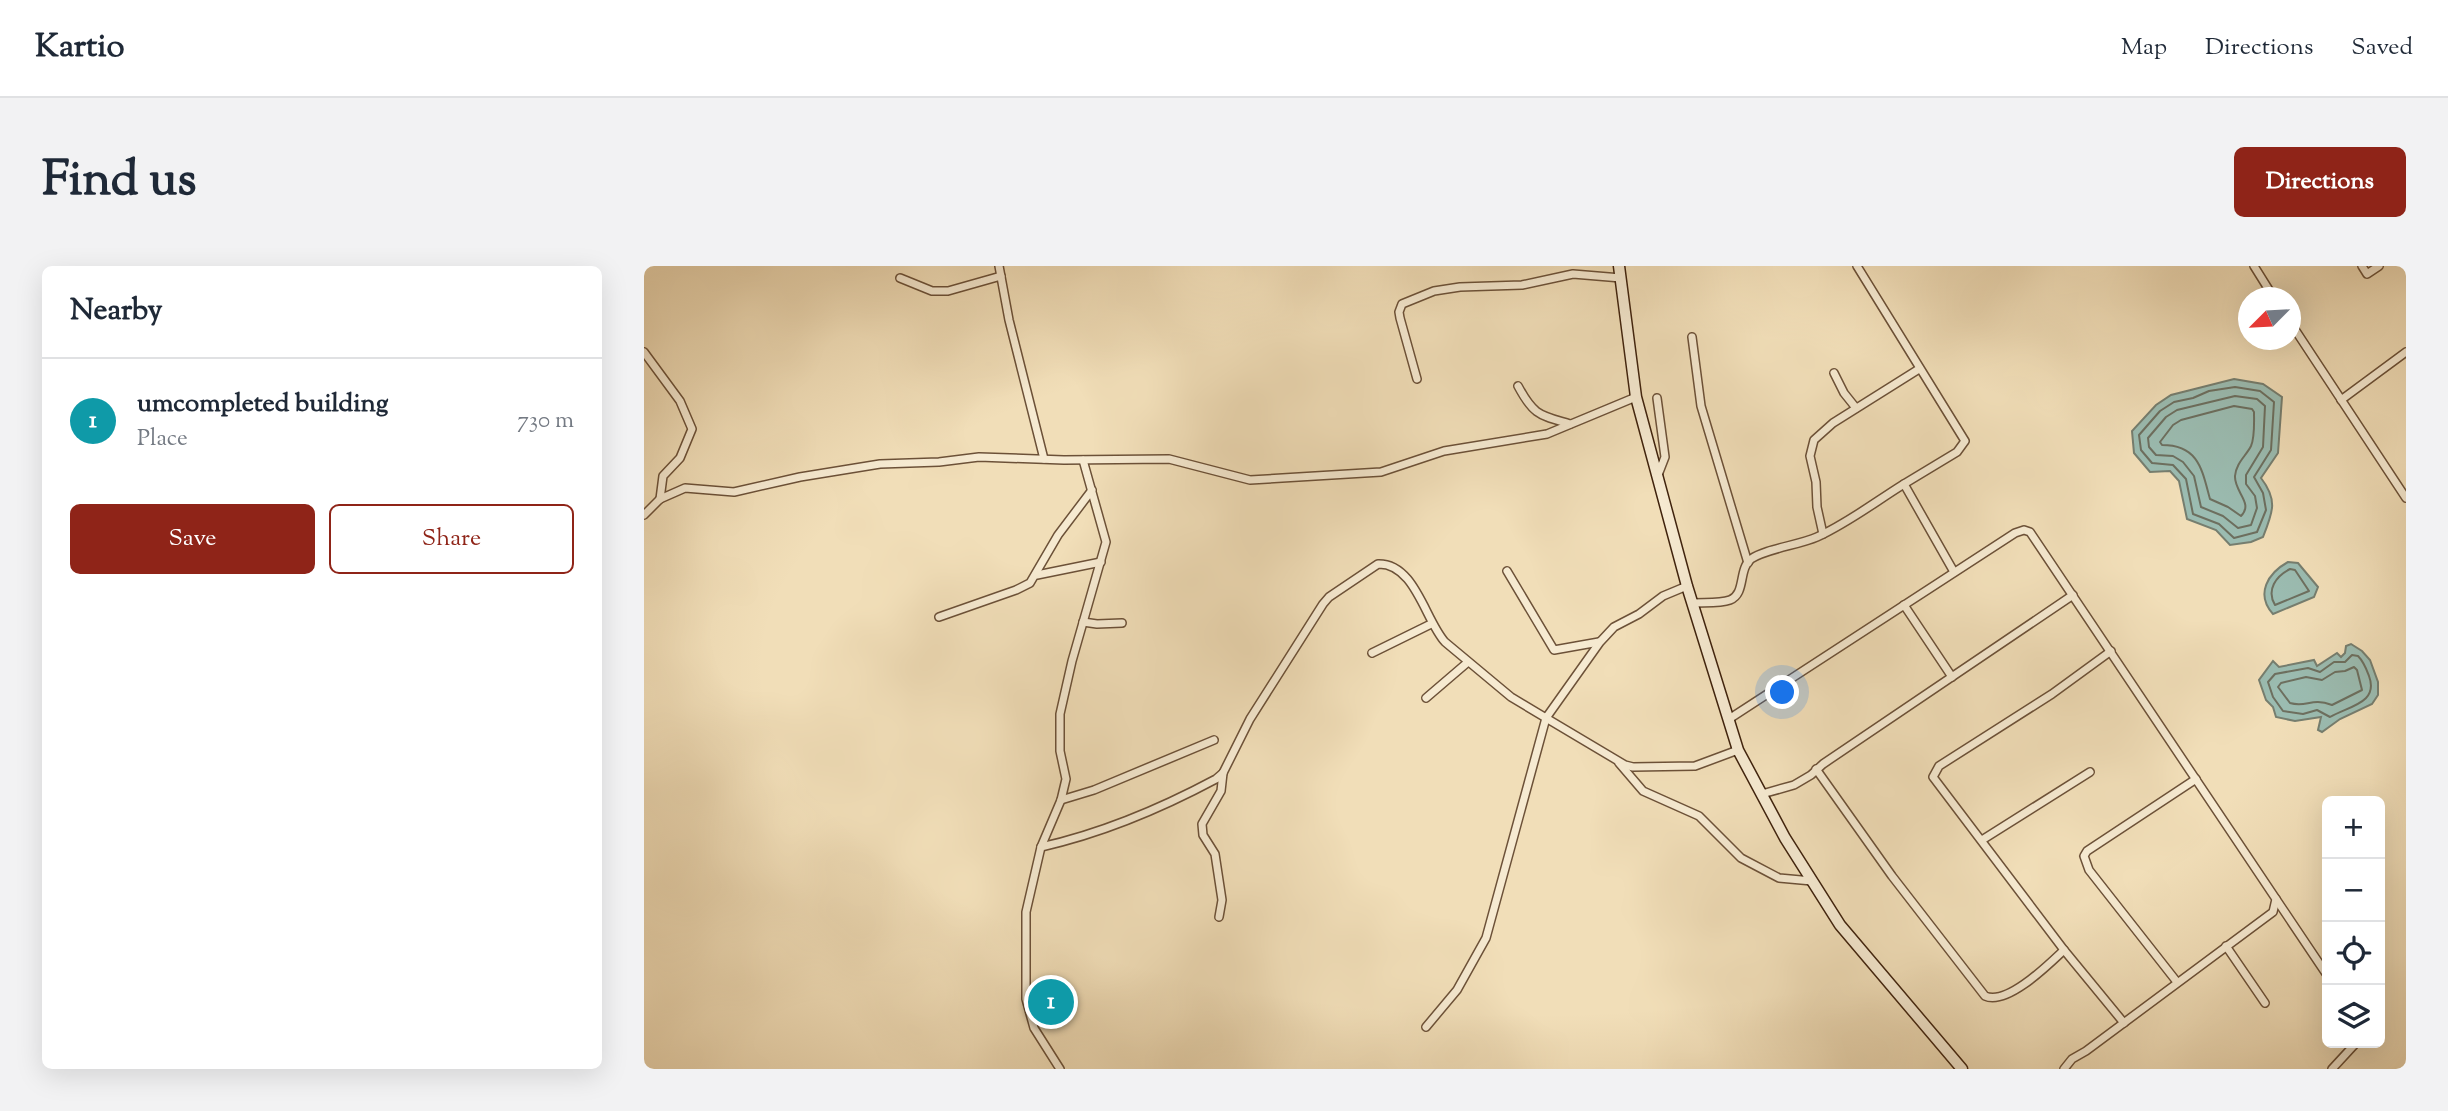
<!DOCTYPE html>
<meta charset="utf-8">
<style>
body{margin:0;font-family:"Sorts Mill Goudy",serif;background:#f2f2f3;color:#1f2937}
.controls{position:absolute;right:21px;bottom:21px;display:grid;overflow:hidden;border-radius:10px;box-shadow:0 7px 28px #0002}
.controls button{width:63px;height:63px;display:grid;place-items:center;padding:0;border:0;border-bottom:2px solid #e0e1e3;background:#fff;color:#1f2937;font:35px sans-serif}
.compass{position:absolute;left:1594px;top:21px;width:63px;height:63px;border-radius:50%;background:#fff;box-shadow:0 7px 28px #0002;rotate:246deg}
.you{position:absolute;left:1139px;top:427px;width:24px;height:24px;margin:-18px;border:5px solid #fff;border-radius:50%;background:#1a73e8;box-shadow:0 0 0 10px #1a73e833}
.badge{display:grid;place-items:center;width:46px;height:46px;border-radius:50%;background:#8f2418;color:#fff;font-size:23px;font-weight:700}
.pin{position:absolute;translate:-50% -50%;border:4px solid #fff;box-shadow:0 2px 7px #0006}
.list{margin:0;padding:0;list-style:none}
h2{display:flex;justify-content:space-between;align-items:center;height:91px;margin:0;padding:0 28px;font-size:30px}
h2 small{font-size:23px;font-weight:400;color:#747a83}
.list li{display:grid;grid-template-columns:46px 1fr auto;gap:21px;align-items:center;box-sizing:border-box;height:126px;padding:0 28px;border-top:2px solid #e0e1e3}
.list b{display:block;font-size:26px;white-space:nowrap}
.list p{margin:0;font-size:23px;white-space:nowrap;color:#747a83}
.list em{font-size:23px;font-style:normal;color:#747a83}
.actions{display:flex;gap:14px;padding:21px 28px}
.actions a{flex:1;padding:16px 0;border:2px solid #8f2418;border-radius:10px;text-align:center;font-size:24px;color:#8f2418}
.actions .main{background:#8f2418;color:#fff}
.icon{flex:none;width:38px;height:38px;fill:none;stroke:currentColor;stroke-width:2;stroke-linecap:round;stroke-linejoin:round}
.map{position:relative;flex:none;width:1762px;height:803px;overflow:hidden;border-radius:10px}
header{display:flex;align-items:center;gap:42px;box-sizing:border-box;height:98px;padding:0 35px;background:#fff;border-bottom:2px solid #e0e1e3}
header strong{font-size:33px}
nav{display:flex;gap:38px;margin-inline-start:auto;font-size:24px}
.intro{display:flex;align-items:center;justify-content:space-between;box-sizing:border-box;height:168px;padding:0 42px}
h1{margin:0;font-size:49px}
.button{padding:18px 32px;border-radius:10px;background:#8f2418;color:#fff;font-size:24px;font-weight:700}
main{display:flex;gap:42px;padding:0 42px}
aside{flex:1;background:#fff;border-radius:10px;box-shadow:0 7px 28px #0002}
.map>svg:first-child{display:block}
</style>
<header>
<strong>Kartio</strong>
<nav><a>Map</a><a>Directions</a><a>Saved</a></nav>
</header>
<div class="intro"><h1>Find us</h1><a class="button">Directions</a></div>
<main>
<aside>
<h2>Nearby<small></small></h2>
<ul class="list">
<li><span class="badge" style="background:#0f9aa8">1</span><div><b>umcompleted building</b><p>Place</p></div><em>730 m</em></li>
</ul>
<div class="actions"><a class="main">Save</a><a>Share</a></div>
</aside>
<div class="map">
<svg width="1762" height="803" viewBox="0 0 1762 803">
<rect width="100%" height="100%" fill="#f1deb8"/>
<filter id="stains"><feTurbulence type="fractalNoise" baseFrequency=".00286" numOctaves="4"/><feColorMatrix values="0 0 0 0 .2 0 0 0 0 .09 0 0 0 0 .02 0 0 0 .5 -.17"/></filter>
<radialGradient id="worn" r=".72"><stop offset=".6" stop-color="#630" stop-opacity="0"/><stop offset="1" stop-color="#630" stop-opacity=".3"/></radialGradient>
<g fill="#9bbcb1" stroke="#767e6f" stroke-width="2">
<path d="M1590 113 1619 118 1638 131 1634 187 1617 212C1634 234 1629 246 1619 271L1607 276 1586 279 1572 264 1543 253 1535 215 1526 205 1506 206 1490 187 1488 165 1512 139 1527 129Z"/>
<path d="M1644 296 1654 297 1674 321 1670 331 1629 348C1611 328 1624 307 1644 296Z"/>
<polygon points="1707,378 1718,385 1726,394 1734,416 1734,429 1728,438 1696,453 1678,466 1674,464 1677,451 1651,455 1632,451 1629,441 1622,434 1615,414 1629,395 1635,401 1670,394 1673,400 1693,387 1697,391 1701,387 1702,380"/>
</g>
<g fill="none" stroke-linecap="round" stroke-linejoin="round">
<g stroke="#6d6f5f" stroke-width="2">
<polygon points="1591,121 1616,125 1630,136 1627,184 1610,211 1619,227 1622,244 1613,266 1590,272 1575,258 1549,248 1542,213 1529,199 1508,197 1497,184 1495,169 1516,145 1530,136 1549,132 1565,125"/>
<polygon points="1591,130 1613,133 1621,140 1619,181 1602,209 1602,218 1611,230 1613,242 1607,259 1594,262 1579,250 1557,241 1550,210 1539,196 1529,190 1512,189 1505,181 1504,172 1522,151 1533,144"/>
<path d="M1590 140 1608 143 1610 146C1610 156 1611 171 1607 180 1602 190 1592 197 1591 210 1590 226 1610 237 1597 250L1584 241 1566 233C1558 204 1555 179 1518 179L1516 176 1529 159 1537 154Z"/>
<path d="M1646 303 1651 304 1665 325 1631 339C1622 324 1632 310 1646 303Z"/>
<path d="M1708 389 1714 390C1720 396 1722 402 1725 410 1735 437 1705 440 1686 451L1673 444 1659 448 1639 445 1629 431 1624 416 1631 408 1664 402 1676 406 1690 396H1701Z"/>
<path d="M1710 401 1713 404 1718 424 1688 439C1667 431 1663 442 1646 437L1634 421 1637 417 1662 411 1678 414 1691 406 1701 405Z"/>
</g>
<g stroke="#6c5138" stroke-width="10">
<g id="street">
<polyline points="355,0 365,54 400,193"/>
<polyline points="1213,0 1321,175 1313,186 1260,218 1310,306"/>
<polyline points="1610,0 1630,32"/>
<polyline points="1718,0 1723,8 1735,0"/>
<polyline points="256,12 288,25 304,25 357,10"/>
<polyline points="1646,56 1762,232"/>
<polyline points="1048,71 1057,140 1104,297"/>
<polyline points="0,86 36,135 48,163 36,192 19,210 16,233"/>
<polyline points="1190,107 1200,127 1212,142"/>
<polyline points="773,113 756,52 755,46 758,38 790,25 816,21 878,19 929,8 977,12"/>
<path d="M874 120C890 150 896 149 926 158"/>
<polyline points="1013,132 1021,191 1014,209"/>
<polyline points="1697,134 1762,86"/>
<polyline points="0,249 16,233 41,222 90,226 156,211 236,198 295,196 335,191 420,194 525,193 606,214 737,206 800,185 903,168 992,131"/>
<polyline points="1179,268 1173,241 1172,216 1166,190 1170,174 1189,157 1275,103"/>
<polyline points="863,305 910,384 955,376"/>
<polyline points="393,309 457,296"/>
<path d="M1048 337C1059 336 1075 338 1086 334 1102 328 1094 303 1107 293 1121 283 1155 279 1173 271 1204 257 1231 236 1260 218"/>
<polyline points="1260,339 1308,411"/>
<polyline points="295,351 372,324 386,317 414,269 448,224"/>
<polyline points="439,356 453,358 478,357"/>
<polyline points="1467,385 1408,428 1295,500 1289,511 1420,684 1480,757"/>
<polyline points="728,387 787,358"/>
<polyline points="782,432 824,396"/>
<polyline points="1085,453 1371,267 1380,264 1386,266 1632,633 1629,646 1442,785 1428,793 1420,803"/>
<polyline points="975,497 999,525 1055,550 1097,592 1135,612 1168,615"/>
<path d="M1172 503 1248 610 1341 730C1363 740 1404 699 1420 684"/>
<polyline points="1118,528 1150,519 1167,509 1179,498 1429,329"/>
<polyline points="417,534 450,524 570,474"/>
<polyline points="1338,574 1446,506"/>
<path d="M397 581C459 567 516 543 572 513L579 507 606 453 679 338 685 331 734 298C771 297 781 354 801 376L867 431 902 452 956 376 970 361 995 348 1019 330 1043 320"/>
<polyline points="1632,633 1683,709"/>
<polyline points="575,651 578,634 571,588 559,569 558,558 577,525 579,507"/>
<polyline points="1582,680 1621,737"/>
<polyline points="1533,716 1445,604 1440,590 1443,585 1552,513"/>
<polyline points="782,761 813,724 842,672 902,452 981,499 989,501 1051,500 1094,484"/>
<polyline points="416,803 390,762 382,733 382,646 397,581 417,534 422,513 416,485 416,448 428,395 462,276 439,194"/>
<polyline points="1688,803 1712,777"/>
</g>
</g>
<g stroke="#3f220d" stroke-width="13">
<polyline id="secondary" points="975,0 992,131 1043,320 1094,484 1141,572 1196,659 1318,803"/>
</g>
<use href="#street" stroke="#f6ead1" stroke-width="7"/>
<use href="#secondary" stroke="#f6ead1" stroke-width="10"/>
</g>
<rect width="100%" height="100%" filter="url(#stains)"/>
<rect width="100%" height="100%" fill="url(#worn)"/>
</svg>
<div class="controls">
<button>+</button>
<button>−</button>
<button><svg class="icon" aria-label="locate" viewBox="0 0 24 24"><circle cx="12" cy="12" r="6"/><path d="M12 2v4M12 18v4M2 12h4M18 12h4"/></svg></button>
<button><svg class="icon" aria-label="layers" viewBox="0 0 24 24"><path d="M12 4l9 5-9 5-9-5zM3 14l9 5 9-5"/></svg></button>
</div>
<svg class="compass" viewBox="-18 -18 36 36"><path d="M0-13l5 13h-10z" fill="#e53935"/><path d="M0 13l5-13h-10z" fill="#747a83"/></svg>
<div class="you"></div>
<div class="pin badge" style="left:407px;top:736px;background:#0f9aa8">1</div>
</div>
</main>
